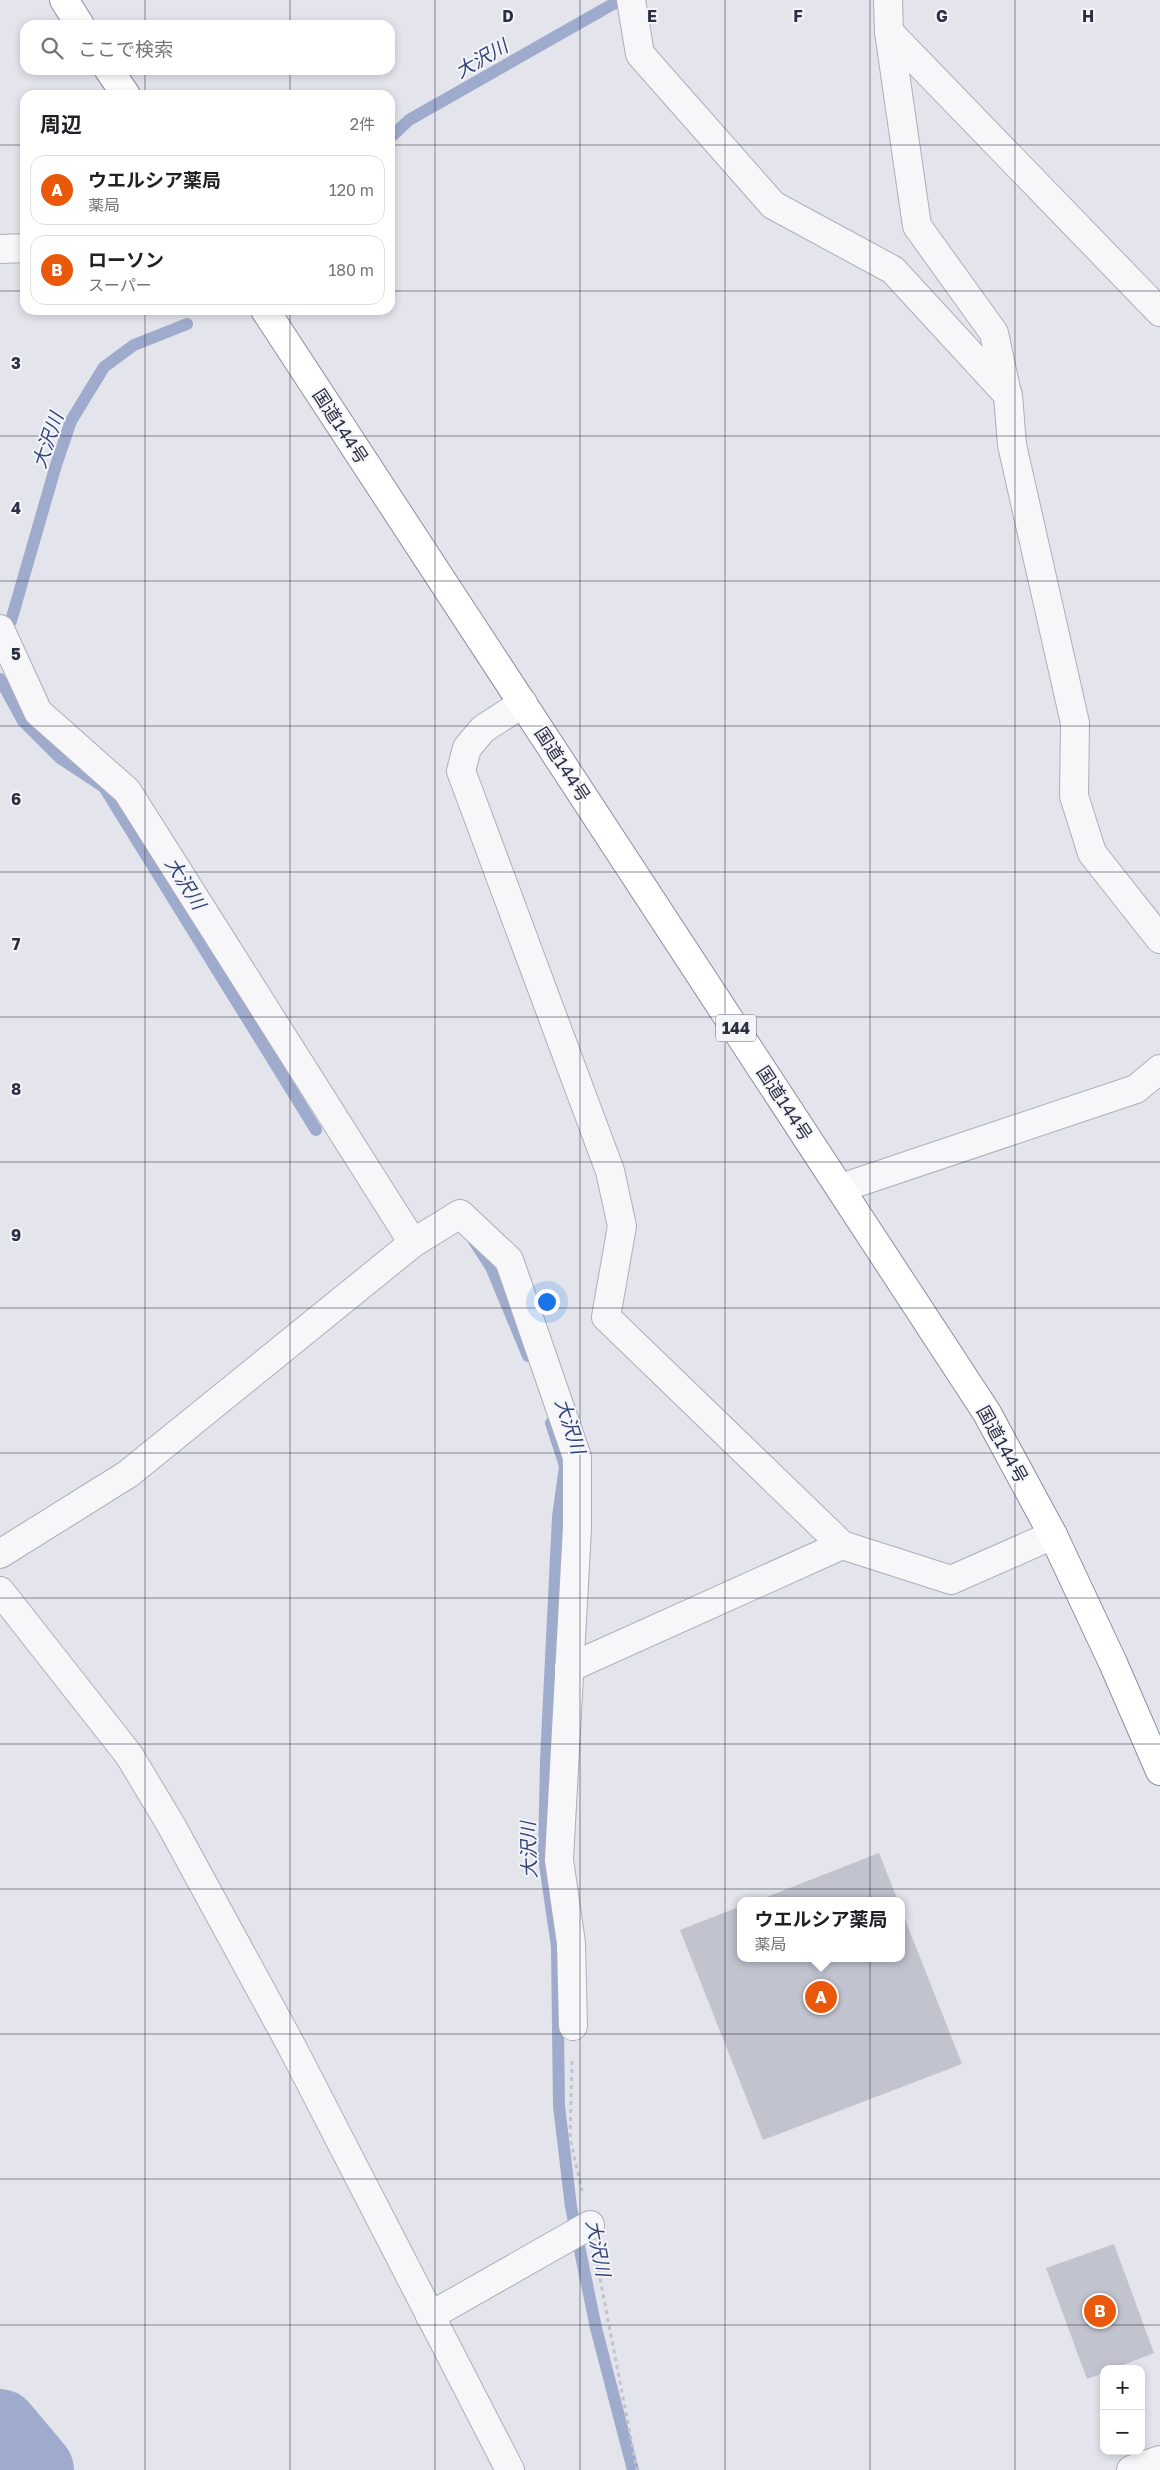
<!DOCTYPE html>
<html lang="ja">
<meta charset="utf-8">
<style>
body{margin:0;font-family:"Golos Text","Noto Sans JP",sans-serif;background:#f6f6f6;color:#202124}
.controls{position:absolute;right:15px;bottom:15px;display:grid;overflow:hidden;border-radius:10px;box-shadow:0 2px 8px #0003}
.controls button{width:45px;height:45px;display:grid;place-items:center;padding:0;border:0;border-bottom:1px solid #e0e0e0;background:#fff;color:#202124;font:25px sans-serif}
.you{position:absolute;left:546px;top:1301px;width:18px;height:18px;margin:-12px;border:4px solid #fff;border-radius:50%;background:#1a73e8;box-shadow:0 0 0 8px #1a73e833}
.badge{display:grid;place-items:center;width:32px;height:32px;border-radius:50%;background:#ea580c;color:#fff;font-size:16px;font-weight:700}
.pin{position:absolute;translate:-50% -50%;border:2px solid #fff;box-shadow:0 1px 5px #0006}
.popup{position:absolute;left:737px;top:1897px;width:168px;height:65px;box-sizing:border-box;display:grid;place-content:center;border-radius:10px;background:#fff;filter:drop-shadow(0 1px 4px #0005);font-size:16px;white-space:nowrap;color:#757577}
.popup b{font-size:19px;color:#202124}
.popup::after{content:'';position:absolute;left:50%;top:100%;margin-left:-10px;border:10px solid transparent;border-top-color:#fff}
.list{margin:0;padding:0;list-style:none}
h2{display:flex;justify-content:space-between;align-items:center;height:65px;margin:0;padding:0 20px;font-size:21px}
h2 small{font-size:16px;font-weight:400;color:#757577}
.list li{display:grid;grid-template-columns:32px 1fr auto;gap:15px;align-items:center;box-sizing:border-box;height:70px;margin:0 10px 10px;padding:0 10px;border:1px solid #e0e0e0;border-radius:15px}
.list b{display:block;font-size:19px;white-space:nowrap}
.list p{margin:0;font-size:16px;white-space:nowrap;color:#757577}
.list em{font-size:16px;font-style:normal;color:#757577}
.icon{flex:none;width:28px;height:28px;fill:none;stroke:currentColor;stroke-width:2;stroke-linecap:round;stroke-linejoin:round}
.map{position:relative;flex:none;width:1160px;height:2470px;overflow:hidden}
.search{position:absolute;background:#fff;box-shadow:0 2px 8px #0003;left:20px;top:20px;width:375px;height:55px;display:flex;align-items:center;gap:12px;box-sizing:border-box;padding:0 18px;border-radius:15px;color:#757577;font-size:19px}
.panel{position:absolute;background:#fff;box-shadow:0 2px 8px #0003;left:20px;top:90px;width:375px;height:225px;border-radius:15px}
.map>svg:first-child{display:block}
</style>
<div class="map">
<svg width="1160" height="2470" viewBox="0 0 1160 2470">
<rect width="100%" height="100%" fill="#e4e5ec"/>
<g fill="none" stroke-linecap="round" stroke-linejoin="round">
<g stroke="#9fabcc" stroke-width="12">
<polyline points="390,138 409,120 620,0"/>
<polyline points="11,621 56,465 71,421 104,367 134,345 187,324"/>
<polyline points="0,679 23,721 60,758 104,787 316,1130"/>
<polyline points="474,1241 491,1267 528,1356"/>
<polyline points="551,1423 565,1466 558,1517 546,1760 544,1858 557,1947 559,2106 571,2207 596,2328 633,2470"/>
</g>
<polyline stroke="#9fabcc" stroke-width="76" points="0,2427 36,2470"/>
</g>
<g fill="#c1c3cf">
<polygon points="879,1853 898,1901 756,1901"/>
<polygon points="741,1906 741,1958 901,1958 901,1909 962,2064 763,2140 680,1930"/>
<polygon points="1114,2244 1154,2353 1113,2369 1104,2369 1104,2373 1087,2379 1046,2268"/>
</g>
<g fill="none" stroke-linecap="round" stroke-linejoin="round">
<g stroke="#acaeba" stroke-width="30">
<g id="street">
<polyline points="631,0 640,54 773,205 893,270 1008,395 1012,445 1075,723 1074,796 1092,853 1160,939"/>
<polyline points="888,0 889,32"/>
<polyline points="0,249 25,248"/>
<polyline points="1007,394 994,333 917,226 889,32 1160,312"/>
<polyline points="0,629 38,712 127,791 413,1243"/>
<polyline points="523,703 483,729 467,748 461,771 610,1171 622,1226 606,1317 842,1545 951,1580 1053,1535"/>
<polyline points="841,1188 1136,1089 1160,1069"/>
<polyline points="0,1554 128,1474 413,1243 460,1214 509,1260 577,1457 577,1528 559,1860 571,1943 573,2026"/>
<polyline points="0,1591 129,1755 171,1825 292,2047 510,2470"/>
<polyline points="569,1668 842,1545"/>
<polyline points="430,2316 590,2225"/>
<polyline points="1131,2470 1160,2460"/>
</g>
</g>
<g stroke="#8b8fa3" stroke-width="30">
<g id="highway">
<polyline points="64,0 80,25"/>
<polyline points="109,70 126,95"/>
<polyline points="265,310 987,1413 1053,1535 1113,1663 1160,1771"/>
</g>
</g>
<g stroke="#c2c3cb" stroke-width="3" stroke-dasharray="4 4" stroke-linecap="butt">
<polyline points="572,2061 570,2138 582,2191"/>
<polyline points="597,2263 637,2470"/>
</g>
<use href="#street" stroke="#f7f7fa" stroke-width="28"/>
<use href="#highway" stroke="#fff" stroke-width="28"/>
</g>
<path fill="none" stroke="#2b2f44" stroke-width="1" stroke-opacity="0.55" d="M145 0V25M290 0V25M435 0V2470M580 0V2470M725 0V2470M870 0V2470M1015 0V2470M145 70V95M290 70V95M0 145H25M390 145H1160M0 291H25M390 291H1160M145 310V2470M290 310V2470M0 436H1160M0 581H1160M0 726H1160M0 872H1160M0 1017H1160M0 1162H1160M0 1308H1160M0 1453H1160M0 1598H1160M0 1744H1160M0 1889H1160M0 2034H1160M0 2179H1160M0 2325H1160"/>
<g text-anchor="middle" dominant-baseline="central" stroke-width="4" stroke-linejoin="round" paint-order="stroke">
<rect fill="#f4f5f9" stroke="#676a7a" stroke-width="1" x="716" y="1014.5" width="40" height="27" rx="4"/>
<g font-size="16" font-weight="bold" fill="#2b2f44">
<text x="736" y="1028">144</text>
</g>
<g font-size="18" fill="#2b2f44" stroke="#f4f5f9">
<text transform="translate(341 426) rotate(57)">国道144号</text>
<text transform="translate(563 764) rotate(57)">国道144号</text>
<text transform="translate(785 1103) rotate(57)">国道144号</text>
<text transform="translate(1003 1444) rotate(61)">国道144号</text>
</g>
<g font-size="19" font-style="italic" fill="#344479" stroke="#f4f5f9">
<text transform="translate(481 58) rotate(-30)">大沢川</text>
<text transform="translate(47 440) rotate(-71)">大沢川</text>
<text transform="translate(186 883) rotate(58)">大沢川</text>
<text transform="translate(571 1426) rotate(72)">大沢川</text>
<text transform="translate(528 1850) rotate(-92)">大沢川</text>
<text transform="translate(599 2248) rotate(79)">大沢川</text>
</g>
</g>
<g font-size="16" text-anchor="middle" font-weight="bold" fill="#2b2f44" stroke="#f4f5f9" stroke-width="4" stroke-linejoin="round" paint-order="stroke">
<text x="508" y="22">D</text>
<text x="652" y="22">E</text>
<text x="798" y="22">F</text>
<text x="942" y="22">G</text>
<text x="1088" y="22">H</text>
<text x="16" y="369">3</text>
<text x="16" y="514">4</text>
<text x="16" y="660">5</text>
<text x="16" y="805">6</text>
<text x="16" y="950">7</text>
<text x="16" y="1095">8</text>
<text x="16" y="1241">9</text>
</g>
</svg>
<div class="controls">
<button>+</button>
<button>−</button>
</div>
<div class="you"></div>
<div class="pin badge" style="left:821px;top:1997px">A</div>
<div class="popup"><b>ウエルシア薬局</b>薬局</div>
<div class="pin badge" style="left:1100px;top:2311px">B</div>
<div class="search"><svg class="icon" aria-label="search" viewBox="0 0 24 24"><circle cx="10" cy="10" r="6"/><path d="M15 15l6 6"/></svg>ここで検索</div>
<section class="panel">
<h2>周辺<small>2件</small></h2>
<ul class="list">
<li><span class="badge">A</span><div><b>ウエルシア薬局</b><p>薬局</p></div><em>120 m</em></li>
<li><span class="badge">B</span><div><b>ローソン</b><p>スーパー</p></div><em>180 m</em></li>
</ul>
</section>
</div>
